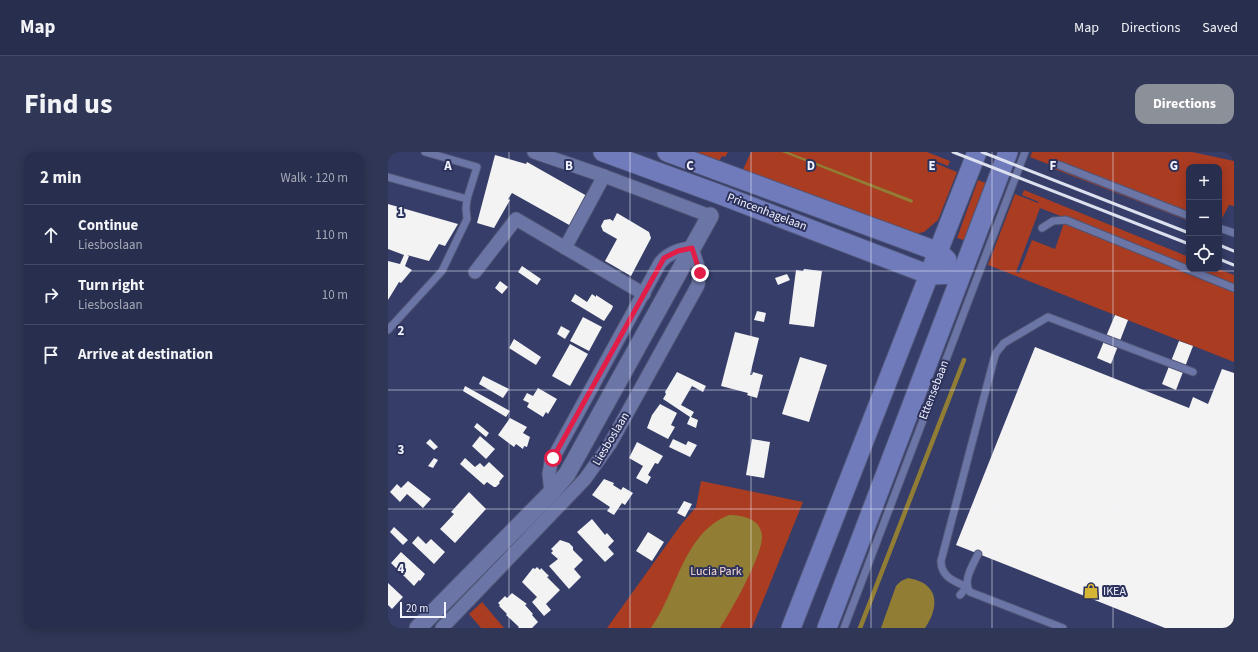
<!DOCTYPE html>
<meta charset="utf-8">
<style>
body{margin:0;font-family:"Source Sans 3",sans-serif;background:#303655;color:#f1f3f6}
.controls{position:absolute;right:12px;top:12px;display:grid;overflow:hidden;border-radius:8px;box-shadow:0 2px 10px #0003}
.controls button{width:36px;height:36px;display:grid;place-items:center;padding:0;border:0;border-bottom:1px solid #444a66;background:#282e4e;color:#f1f3f6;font:20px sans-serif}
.scale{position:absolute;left:12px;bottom:10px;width:46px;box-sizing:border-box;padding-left:4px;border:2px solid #f1f3fe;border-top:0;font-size:11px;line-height:14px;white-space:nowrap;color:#f1f3fe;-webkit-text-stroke:3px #2c325c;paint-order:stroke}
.stop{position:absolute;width:12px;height:12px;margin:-9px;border:3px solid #e11d48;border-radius:50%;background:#fff}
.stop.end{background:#e11d48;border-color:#fff;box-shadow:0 1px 4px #0008}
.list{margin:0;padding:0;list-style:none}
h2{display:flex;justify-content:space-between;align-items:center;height:52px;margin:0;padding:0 16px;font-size:17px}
h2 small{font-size:13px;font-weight:400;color:#a5a8b6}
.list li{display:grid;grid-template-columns:26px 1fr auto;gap:12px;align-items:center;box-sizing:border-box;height:60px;padding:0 16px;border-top:1px solid #444a66}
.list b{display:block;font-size:15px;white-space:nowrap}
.list p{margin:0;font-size:13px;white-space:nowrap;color:#a5a8b6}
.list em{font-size:13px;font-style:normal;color:#a5a8b6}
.icon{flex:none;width:22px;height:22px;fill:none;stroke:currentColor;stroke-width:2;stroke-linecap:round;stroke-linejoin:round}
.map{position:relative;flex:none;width:846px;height:476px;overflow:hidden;border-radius:12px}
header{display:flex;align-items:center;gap:24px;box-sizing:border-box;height:56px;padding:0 20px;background:#282e4e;border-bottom:1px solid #444a66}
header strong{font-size:19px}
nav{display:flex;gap:22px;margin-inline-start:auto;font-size:14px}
.intro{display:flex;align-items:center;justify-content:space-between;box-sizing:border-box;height:96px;padding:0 24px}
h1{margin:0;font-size:28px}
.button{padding:10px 18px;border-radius:12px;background:#8c9099;color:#fff;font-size:14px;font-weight:700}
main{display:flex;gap:24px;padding:0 24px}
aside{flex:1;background:#282e4e;border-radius:12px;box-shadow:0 2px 10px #0003}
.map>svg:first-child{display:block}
</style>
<header>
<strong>Map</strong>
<nav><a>Map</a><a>Directions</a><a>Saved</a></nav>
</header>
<div class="intro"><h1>Find us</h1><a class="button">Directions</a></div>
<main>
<aside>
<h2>2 min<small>Walk · 120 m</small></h2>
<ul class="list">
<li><svg class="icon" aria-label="ahead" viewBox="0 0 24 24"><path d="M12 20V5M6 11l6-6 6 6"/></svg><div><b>Continue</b><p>Liesboslaan</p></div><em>110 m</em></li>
<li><svg class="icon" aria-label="right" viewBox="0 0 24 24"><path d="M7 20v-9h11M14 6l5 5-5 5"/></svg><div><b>Turn right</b><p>Liesboslaan</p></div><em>10 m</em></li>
<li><svg class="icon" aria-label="arrive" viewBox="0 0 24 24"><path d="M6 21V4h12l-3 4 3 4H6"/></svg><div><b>Arrive at destination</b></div></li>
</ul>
</aside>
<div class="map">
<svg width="846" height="476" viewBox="0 0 846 476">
<rect width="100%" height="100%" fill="#353d68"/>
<g fill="#aa3c22">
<polygon points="293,0 340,0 337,5 334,4 329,13"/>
<polygon points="363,0 539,0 562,9 560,14 543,7 542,9 569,20 550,68 536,80 522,83 353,22"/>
<polygon points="644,0 804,0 846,9 846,54 841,53 831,72 831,15 801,15 801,60 668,9 666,15 801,67 801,69 664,16 665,14 642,5"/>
<polygon points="590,28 603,33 579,89 569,86"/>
<polygon points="636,38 801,105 801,114 652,56 628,120 631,121 644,88 667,97 676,71 846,140 846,210 600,113 627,42 650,51 651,50 634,43"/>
<polygon points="808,117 830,117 846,123 846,133"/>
<polygon points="313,329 415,350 364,476 219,476 292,374 308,355"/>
<polygon points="94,450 116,476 93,476 81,462"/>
</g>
<g fill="#917e34">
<polygon points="394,0 400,0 525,48 524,51"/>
<path d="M341 363C355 363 373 367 374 384 375 403 343 459 332 476H263C289 440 295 381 341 363Z"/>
<path d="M520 426C551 431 552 454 537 476H493L508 434 513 429Z"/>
</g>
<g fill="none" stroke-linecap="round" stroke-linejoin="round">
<polyline stroke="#917e34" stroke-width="4.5" points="472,476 576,208"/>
</g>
<g fill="#f3f3f3">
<polygon points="107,3 138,12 139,10 199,44 183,74 124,41 120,47 122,48 106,76 89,71"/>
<polygon points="0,52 70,72 57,94 51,92 41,109 19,103 21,104 17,114 24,118 13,131 11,130 0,148 0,109 12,112 16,103 0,97"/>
<polygon points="229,61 261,80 263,86 243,124 217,109 229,87 215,79 213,74 216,68 222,67 225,69"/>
<polygon points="134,114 153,127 149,133 130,120"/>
<polygon points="416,117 434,119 426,175 401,172 408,118 415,119"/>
<polygon points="399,122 402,128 390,133 387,126"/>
<polygon points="112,129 120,135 114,142 107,136"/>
<polygon points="187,142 199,150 204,142 208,145 208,143 225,154 224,157 216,169 183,149"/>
<polygon points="369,159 378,161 376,170 366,168"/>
<polygon points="727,163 740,168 723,212 709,206"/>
<polygon points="195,165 214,175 201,199 182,189"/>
<polygon points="173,174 182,179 177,187 169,182"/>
<polygon points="347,180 371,186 362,223 364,223 365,220 375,223 369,246 359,243 360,241 333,234"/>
<polygon points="126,187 153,205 148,213 121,196"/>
<polygon points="791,189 805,194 788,238 774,232"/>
<polygon points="182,192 200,202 182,234 164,224"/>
<polygon points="647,195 801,256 805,245 820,252 834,217 846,221 846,476 777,476 568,393"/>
<polygon points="412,205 439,213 421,270 394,262"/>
<polygon points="289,220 318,234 315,240 304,234 293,253 306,260 303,265 310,268 308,276 299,272 302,265 275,247 278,242 277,240"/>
<polygon points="95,224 121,237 115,246 91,232"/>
<polygon points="77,234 122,259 118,265 75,239"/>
<polygon points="150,236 169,247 160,262 158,260 155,265 139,255 141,251 135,248 139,241 145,244"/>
<polygon points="272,252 289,261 283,273 287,275 280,287 259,276 264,263"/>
<polygon points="122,266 139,275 135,281 142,285 139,295 136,294 135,297 128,292 126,295 110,283"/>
<polygon points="89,271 101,281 98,285 86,275"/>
<polygon points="92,284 107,297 98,307 84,294"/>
<polygon points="42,287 50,295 46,298 38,291"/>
<polygon points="285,287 298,293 300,289 309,293 302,305 281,295"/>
<polygon points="364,287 382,290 376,326 358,323"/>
<polygon points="249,290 275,304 270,312 267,311 260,323 263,325 259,332 248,326 255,314 241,306"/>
<polygon points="46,306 50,308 45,316 40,314"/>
<polygon points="77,306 87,315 92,311 96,315 101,310 116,324 111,330 112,331 108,335 106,335 99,330 96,333 72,312"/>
<polygon points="216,327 226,331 225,333 233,338 235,335 245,341 237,353 234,351 226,363 219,359 222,355 204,343"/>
<polygon points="20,329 43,347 35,356 19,342 12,350 2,340 9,332 13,336"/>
<polygon points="81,340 98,357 67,391 52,377 66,362 63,360"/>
<polygon points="296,349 304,352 297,365 289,361"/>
<polygon points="204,367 217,383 219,381 226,389 220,395 226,402 217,410 189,380"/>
<polygon points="6,375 20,388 15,393 2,380"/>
<polygon points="260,380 276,390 264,409 248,399"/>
<polygon points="30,384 38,392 43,387 57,400 46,412 24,391"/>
<polygon points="172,388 181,391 185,395 185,398 195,408 186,417 193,425 181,437 161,414 170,407 163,401 165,399 163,397"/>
<polygon points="13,400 37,422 32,429 31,428 26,434 3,411"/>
<polygon points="149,415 152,418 153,416 161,424 159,425 172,438 158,452 163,458 156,464 144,450 149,445 134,430 145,416 147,417"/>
<polygon points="0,431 15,445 4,457 0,453"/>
<polygon points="124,441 139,452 137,453 145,462 144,463 150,470 144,476 130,476 131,475 118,463 119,462 111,454 112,453 110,451 117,444 119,446"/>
</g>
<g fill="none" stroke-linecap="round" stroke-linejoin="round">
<g stroke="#505576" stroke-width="9">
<g id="service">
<polyline points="671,13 801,64"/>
<polyline points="0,25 79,47"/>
<polyline points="654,76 665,69 678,68 846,136"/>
<polyline points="831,76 846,81"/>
<polyline points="0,178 54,119 79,67 78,56 79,47 89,15 37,0"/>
<path d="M590 402C585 413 574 429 582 440L675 476"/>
<path d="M572 443 579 435C566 429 553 425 553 409L606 207 608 201 616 191 660 165 805 220"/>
<polyline points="456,476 637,0"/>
</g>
</g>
<g stroke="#505576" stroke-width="15">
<g id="minor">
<polyline points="146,0 216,24 322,64"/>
<polyline points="177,96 216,24"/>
<polyline points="87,120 128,67 256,142"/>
<path d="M54 476 197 327 222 292 310 133 312 121 304 96C291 97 280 101 272 111L163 310 161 322 163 341"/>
</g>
</g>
<g stroke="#505576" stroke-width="19">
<polyline id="tertiary" points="30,476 163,341 179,322 322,64"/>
</g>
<g stroke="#505576" stroke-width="21">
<g id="secondary">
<polyline points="215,0 333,43 542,123 573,122"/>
<polyline points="279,0 551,100 559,108"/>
<polyline points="403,476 589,0"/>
<polyline points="439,476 620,0"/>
</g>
</g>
<use href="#service" stroke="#6c76a6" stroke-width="7"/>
<use href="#minor" stroke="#6c76a6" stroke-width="13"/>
<use href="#tertiary" stroke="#6c76a6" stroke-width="17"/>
<use href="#secondary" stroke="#6f7bbb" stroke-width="19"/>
<g stroke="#dde0ee" stroke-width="3">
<polyline points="565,0 801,92"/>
<polyline points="594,0 801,81"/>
<polyline points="831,93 846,99"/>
<polyline points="831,107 846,113"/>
</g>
</g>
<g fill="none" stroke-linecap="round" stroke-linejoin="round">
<polyline stroke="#e11d48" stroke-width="5" points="165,306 276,106 290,99 304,96 312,121"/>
</g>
<path fill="none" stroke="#f1f3fe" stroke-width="1" stroke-opacity="0.55" d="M121 0V476M242 0V476M363 0V476M483 0V476M604 0V476M725 0V476M0 119H846M0 238H846M0 357H846"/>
<defs>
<g id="shop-bare" transform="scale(1.2)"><path d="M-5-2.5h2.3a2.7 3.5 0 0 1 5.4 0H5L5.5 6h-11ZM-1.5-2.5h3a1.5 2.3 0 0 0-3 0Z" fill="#d5b535" stroke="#2c325c" stroke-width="2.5" paint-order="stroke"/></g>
</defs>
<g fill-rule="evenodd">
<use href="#shop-bare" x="703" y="439"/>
</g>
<g text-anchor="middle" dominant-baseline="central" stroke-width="4" stroke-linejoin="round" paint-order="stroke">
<g font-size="12" fill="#f1f3fe" stroke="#2c325c">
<text transform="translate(379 60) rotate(21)">Princenhagelaan</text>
<text transform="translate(546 238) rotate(-69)">Ettensebaan</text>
<text transform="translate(223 287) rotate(-59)">Liesboslaan</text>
</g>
<g font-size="12" fill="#fcdcd4" stroke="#2c325c">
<text x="328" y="419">Lucia Park</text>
</g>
<g font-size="12" fill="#f1f3fe" stroke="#2c325c" text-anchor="start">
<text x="715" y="439">IKEA</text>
</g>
</g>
<g font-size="13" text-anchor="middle" font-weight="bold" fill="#f1f3fe" stroke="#2c325c" stroke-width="4" stroke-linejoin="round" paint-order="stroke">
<text x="60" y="18">A</text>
<text x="181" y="18">B</text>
<text x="302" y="18">C</text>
<text x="423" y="18">D</text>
<text x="544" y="18">E</text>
<text x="665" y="18">F</text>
<text x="786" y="18">G</text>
<text x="13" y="64">1</text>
<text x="13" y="183">2</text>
<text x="13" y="302">3</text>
<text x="13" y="421">4</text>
</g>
</svg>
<div class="controls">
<button>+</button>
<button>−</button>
<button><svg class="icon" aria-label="locate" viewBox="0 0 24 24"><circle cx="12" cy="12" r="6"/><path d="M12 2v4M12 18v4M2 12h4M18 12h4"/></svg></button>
</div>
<div class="scale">20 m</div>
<div class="stop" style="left:165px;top:306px"></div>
<div class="stop end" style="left:312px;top:121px"></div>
</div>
</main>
